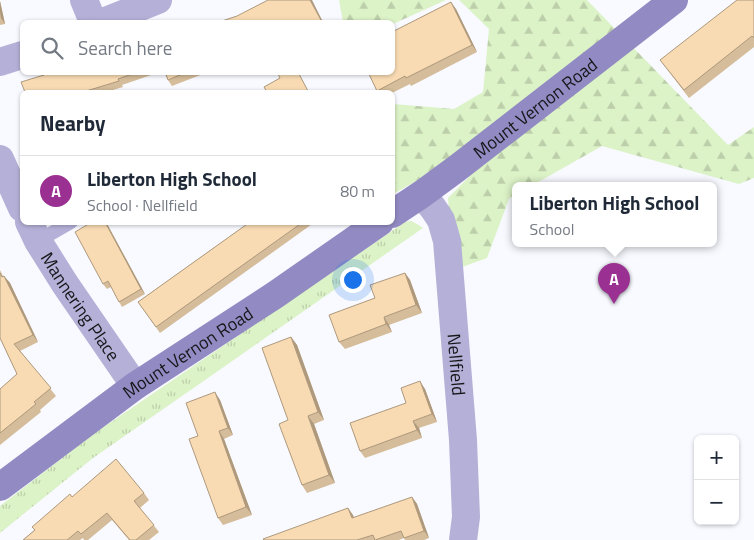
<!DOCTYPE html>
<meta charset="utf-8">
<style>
body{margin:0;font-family:"Titillium Web",sans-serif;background:#f2f2f3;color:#1f2937}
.controls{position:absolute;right:15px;bottom:15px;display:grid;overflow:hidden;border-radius:8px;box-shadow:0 1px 4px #0004}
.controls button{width:45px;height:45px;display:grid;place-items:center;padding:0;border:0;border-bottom:1px solid #e0e1e3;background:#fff;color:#1f2937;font:25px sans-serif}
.you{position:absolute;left:352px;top:279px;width:18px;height:18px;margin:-12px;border:4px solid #fff;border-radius:50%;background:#1a73e8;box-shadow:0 0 0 8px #1a73e833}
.badge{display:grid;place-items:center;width:32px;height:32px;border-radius:50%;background:#9a3092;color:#fff;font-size:16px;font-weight:700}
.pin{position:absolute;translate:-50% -41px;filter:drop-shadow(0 1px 2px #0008)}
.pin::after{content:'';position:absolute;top:26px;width:18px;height:15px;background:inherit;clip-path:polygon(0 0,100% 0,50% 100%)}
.popup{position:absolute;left:512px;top:182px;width:205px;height:65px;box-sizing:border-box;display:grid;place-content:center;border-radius:8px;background:#fff;filter:drop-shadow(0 1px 4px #0005);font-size:16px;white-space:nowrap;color:#747a83}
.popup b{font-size:19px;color:#1f2937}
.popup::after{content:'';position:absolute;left:50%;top:100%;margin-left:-10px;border:10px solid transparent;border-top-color:#fff}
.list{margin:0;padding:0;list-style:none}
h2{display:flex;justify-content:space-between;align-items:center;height:65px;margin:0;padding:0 20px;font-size:21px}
h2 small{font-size:16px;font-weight:400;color:#747a83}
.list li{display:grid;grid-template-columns:32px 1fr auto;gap:15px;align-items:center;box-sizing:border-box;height:70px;padding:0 20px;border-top:1px solid #e0e1e3}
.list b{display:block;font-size:19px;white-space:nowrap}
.list p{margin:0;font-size:16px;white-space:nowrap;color:#747a83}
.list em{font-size:16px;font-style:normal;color:#747a83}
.icon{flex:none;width:28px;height:28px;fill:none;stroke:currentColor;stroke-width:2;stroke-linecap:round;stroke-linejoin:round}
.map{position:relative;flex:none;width:754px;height:540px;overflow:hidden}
.search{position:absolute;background:#fff;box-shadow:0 1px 4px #0004;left:20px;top:20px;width:375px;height:55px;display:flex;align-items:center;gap:12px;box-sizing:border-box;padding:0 18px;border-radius:8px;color:#747a83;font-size:19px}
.panel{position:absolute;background:#fff;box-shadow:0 1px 4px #0004;left:20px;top:90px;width:375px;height:135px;border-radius:8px}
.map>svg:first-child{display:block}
</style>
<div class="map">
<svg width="754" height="540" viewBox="0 0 754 540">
<defs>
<pattern id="grass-tufts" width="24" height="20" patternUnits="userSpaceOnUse" patternTransform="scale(1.25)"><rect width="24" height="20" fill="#dcf2c7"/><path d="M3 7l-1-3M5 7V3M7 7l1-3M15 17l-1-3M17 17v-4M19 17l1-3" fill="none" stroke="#bccfaa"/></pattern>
<pattern id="forest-firs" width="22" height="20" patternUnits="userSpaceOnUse" patternTransform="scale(1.25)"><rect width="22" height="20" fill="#dcf2c7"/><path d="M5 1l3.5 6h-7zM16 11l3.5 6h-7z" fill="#bccfaa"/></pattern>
</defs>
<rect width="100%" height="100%" fill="#f8faff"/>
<polygon fill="url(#grass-tufts)" points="411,221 417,224 423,228 93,458 0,533 0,506 92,435 405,222"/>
<g fill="url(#forest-firs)">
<polygon points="339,0 446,0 393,24 392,22 343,22"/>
<polygon points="459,0 587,0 728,145 754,127 754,178 739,184 602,146 533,185 515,185 515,195 509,199 487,258 462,267 450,222 448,198 469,177 454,160 393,194 393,104 454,109 483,92 489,29"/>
</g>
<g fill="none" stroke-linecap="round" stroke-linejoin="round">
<polyline stroke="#b4b0d7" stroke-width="14" points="38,241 71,222"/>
<g stroke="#b4b0d7" stroke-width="28">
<polyline points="84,0 93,22"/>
<polyline points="103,22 158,0"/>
<polyline points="0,62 22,55"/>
<polyline points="0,159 22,208"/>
<path id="s1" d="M422 194 433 208 441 220 447 241 463 440 466 517 463 540"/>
<path id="s2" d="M29 222 38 241 65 284 135 386"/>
</g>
<g stroke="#928bc3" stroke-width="28">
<path id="s3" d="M392 214 422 194 456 169 674 0"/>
<path id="s4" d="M0 487 135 386 275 295 380 222"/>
</g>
</g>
<g fill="#d5bc9a">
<polygon points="754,0 754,47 689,98 660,60"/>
<polygon points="0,1 5,24 0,25"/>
<polygon points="456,9 477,52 411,86 410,84 392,93 379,92 377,91"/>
<polygon points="46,72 160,72 122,85 123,87 106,92 25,92"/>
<polygon points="165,72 208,72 172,86 168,80"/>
<polygon points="106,222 145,294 122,307 111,287 107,289 103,284"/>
<polygon points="250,222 315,222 160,333 138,302"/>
<polygon points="0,270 3,276 4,276 10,283 38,342 20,351 56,396 40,410 41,412 0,445 0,389 17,374 0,338"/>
<polygon points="405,273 410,280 422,313 389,325 392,332 345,349 339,342 375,298"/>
<polygon points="291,337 297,345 324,420 314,424 335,483 307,493 302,485 288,420"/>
<polygon points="425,389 437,422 419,428 422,438 365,458 360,451 406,403"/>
<polygon points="220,400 233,435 224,439 252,515 223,525 218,518 198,436"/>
<polygon points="144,493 149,500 140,508 159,532 149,540 129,540 112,520 88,540 84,540 83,538 80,540 23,540 72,497"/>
<polygon points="412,497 417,504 429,538 424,540 405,540 404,538 399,540 264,540 348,508 354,518"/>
</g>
<g fill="#ae997d">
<polygon points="310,0 312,0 323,22 322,22"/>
<polygon points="0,1 5,24 1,18 0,12"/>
<polygon points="451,2 456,9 477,52 472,45"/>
<polygon points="105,222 106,222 145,294 141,289"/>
<polygon points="405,273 410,280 422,313 416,305"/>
<polygon points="4,276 10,283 38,342 33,335"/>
<polygon points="384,317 389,325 392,332 386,324"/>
<polygon points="291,337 297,345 324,420 318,412"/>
<polygon points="420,381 425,389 437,422 432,414"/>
<polygon points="215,392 220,400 233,435 228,428"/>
<polygon points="308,416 314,424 335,483 329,475"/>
<polygon points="413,421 419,428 422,438 417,430"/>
<polygon points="219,431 224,439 252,515 246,507"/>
<polygon points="412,497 417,504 429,538 424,531"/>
<polygon points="348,508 353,515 357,525 352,518"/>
</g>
<g fill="#f8dbb3" stroke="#ae997d">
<polygon points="268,0 310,0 322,22 219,22 237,16"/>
<polygon points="737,0 754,0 754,38 752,36 684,90 660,60"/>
<polygon points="451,2 472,45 406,78 405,76 377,91 368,72 392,72 392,32"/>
<polygon points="46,72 138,72 118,79 119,81 83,92 25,92 21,82 44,75 43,74"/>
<polygon points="165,72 187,72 168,80"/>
<polygon points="277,72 298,72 308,91 304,92 267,92 264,87 280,78"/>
<polygon points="92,222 105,222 141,289 119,302 108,281 103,284 75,232"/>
<polygon points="250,222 303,222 156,327 138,302"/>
<polygon points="0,273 2,277 4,276 33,335 14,344 51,388 34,402 36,404 0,433 0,389 17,374 0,338"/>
<polygon points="405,273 416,305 384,317 386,324 339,342 329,315 375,298 370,285"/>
<polygon points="291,337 318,412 308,416 329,475 302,485 279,424 288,420 262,348"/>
<polygon points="420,381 432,414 413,421 417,430 360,451 350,423 406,403 401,388"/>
<polygon points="215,392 228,428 219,431 246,507 218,518 189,439 198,436 186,403"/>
<polygon points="116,459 144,493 134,501 154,525 136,540 130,540 107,513 81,534 78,531 67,540 23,540 35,530 32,527 39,521 70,494 72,497"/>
<polygon points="412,497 424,531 404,538 401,531 375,540 373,535 357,540 264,540 263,539 348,508 352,518"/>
</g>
<g text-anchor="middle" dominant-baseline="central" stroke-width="5" stroke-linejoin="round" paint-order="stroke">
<g font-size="18" fill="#16171a" stroke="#f8faff">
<text stroke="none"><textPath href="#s3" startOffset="178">Mount Vernon Road</textPath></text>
<text stroke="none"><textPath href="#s2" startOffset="99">Mannering Place</textPath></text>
<text stroke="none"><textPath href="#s4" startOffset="231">Mount Vernon Road</textPath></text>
<text stroke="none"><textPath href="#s1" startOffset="178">Nellfield</textPath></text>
</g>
</g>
</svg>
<div class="controls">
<button>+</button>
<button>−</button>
</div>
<div class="you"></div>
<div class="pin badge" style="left:614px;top:304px">A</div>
<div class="popup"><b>Liberton High School</b>School</div>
<div class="search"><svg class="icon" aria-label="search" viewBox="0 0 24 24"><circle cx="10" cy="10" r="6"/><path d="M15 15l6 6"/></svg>Search here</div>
<section class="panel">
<h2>Nearby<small></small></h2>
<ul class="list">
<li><span class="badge">A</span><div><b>Liberton High School</b><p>School · Nellfield</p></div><em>80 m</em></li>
</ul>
</section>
</div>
